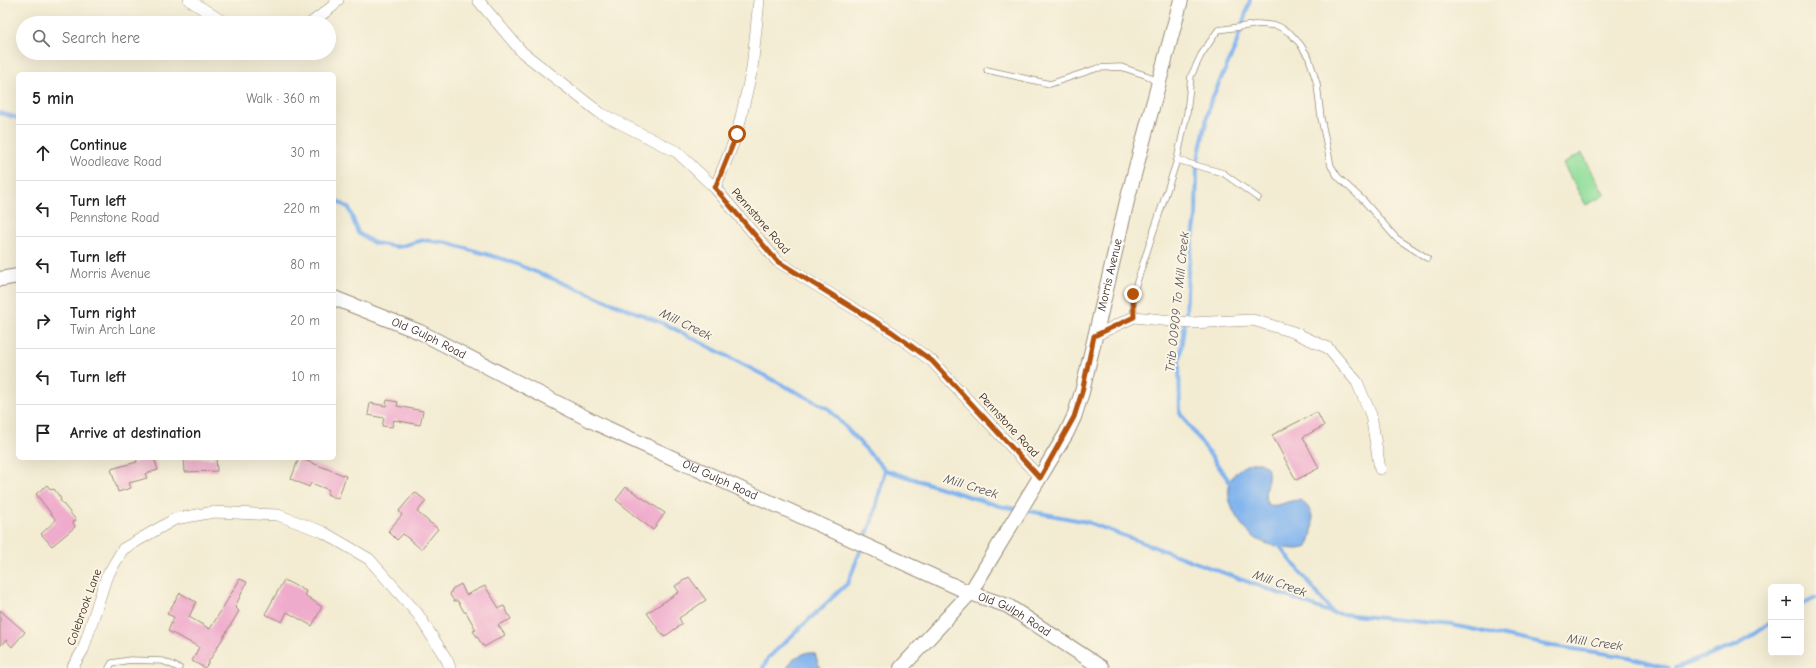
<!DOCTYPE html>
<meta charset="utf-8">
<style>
body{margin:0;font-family:"Comic Neue",sans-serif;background:#f2f2f2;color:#202124}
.controls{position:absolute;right:12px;bottom:12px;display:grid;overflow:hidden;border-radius:6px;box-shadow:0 4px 16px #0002}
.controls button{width:36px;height:36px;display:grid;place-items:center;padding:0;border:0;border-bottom:1px solid #e0e0e0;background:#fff;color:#202124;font:20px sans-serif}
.stop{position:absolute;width:12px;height:12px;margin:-9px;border:3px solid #b45309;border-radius:50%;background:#fff}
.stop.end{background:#b45309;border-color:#fff;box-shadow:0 1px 4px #0008}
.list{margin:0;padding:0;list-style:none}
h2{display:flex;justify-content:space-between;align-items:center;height:52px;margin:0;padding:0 16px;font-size:17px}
h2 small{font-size:13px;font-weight:400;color:#757577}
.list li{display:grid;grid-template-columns:26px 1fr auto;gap:12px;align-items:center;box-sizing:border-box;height:56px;padding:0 16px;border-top:1px solid #e0e0e0}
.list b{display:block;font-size:15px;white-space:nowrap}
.list p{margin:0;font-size:13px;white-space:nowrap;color:#757577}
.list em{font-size:13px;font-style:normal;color:#757577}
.icon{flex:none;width:22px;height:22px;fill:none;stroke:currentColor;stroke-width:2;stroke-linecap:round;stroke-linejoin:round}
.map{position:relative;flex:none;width:1816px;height:668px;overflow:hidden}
.search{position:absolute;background:#fff;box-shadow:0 4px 16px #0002;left:16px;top:16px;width:320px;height:44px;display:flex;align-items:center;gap:10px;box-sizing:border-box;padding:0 14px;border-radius:22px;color:#757577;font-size:15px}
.panel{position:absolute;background:#fff;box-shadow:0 4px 16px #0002;left:16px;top:72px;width:320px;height:388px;border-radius:6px}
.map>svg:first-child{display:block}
</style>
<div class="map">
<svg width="1816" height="668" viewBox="0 0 1816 668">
<rect width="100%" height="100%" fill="#fcf5e5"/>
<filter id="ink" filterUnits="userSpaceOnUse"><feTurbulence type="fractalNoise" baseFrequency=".025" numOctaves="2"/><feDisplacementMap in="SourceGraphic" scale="8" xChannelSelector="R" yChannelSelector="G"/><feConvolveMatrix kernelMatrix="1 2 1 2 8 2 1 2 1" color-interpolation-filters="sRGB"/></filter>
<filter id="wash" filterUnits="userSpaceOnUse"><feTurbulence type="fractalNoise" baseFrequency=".012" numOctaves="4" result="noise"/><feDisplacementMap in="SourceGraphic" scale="16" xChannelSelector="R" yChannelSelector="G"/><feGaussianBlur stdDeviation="0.9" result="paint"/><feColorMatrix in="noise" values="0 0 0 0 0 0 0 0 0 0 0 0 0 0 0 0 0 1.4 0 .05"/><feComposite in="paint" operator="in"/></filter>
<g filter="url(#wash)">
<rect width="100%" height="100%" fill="#f3ecd3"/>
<polygon fill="#91de9c" stroke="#66845d" points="1582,153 1605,195 1586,205 1563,164"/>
<g fill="#81b4ee" stroke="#5e6f86">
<path d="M1251 463H1260L1267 467C1272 481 1260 492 1268 505 1282 507 1285 500 1300 500 1302 502 1307 505 1309 509 1316 520 1312 536 1307 547 1299 550 1294 549 1286 548 1275 546 1263 544 1254 537 1230 518 1213 477 1251 463Z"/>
<polygon points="808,652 815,654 820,668 787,668 794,658"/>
</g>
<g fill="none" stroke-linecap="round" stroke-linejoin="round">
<g stroke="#81b4ee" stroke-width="4">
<polyline points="0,113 18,118"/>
<polyline points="334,199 349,208 358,233 374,243 398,247 423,240 448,243 506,260 667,325 829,409 885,470 999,506 1017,509"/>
<polyline points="1232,485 1180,413 1179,362 1186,314 1188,272 1196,217 1197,164 1210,103 1235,48 1250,0"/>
<polyline points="1024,510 1087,522 1332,613 1452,625 1552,646 1629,657 1669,668"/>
<polyline points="1278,544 1332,612"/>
<polyline points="1801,605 1816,598"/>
<polyline points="763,668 768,658 848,583 873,518 885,470"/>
<polyline points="1675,668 1737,645 1771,622"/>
</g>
</g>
<g id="blocks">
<g fill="#efabcc">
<polygon points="387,400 398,402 397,406 423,411 420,425 394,420 392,427 382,426 384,418 368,415 370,403 386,406"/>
<polygon points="1317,412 1324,426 1303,437 1319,468 1296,480 1272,435"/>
<polygon points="136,458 154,458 158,470 145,474 147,478 129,483 131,488 118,492 111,469 137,462"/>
<polygon points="184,458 216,458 217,471 185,472"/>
<polygon points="299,458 346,476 338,499 327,494 329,490 311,483 309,487 291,479"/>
<polygon points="47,485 51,490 54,489 61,499 60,500 76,520 73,522 75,527 52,546 41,534 56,520 36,494"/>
<polygon points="626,487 665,513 653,530 631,513 631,512 616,500"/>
<polygon points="415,492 426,501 417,512 438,529 421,549 403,534 397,540 388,531 402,515 399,511"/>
<polygon points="689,577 706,600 679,618 682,624 664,637 647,613 679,592 675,586"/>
<polygon points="240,579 247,582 235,607 239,611 205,668 192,661 199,647 168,631 174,617 167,614 180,593 196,602 189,617 210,629"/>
<polygon points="284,580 306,591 305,595 322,607 312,626 287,612 282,622 265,614"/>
<polygon points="461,584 466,595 485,586 499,608 504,606 511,619 498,625 505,635 484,647 473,631 476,630 466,612 464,612 458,601 454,601 450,595 452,589"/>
<polygon points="0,610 25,632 12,647 6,640 0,646"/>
</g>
</g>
</g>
<g filter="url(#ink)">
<use href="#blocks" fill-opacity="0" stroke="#978b78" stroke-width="1"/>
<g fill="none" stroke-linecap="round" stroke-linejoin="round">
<g stroke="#978b78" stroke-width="7">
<g id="service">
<polyline points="987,70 1050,84 1098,68 1121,67 1148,76 1158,84"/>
<polyline points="1177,160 1223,173 1258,198"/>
<polyline points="1134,317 1133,294 1177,160 1187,113 1191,76 1201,55 1218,30 1260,24 1278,26 1290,33 1300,44 1309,58 1317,84 1321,118 1331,166 1338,177 1364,201 1396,238 1427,258"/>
<polyline points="109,668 112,663 130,660 163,661 179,668"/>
</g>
</g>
<g stroke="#978b78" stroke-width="12">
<g id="minor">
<polyline points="189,0 225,23"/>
<polyline points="478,0 522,52 600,113 677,152 715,188 777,261 892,332 932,361 1040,478"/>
<polyline points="311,23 333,6 338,0"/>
<polyline points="715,188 737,134 752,69 759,0"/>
<polyline points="1094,336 1134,317 1190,323 1253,320 1293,332 1328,348 1357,382 1371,415 1380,469"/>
<polyline points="72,668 83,650 106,578 123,549 175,519 214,512 278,515 323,532 369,559 417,613 447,660 450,668"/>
</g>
</g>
<g stroke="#978b78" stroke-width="16">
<g id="tertiary">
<polyline points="0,279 18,276"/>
<path id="s1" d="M334 298 420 332 600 425 970 593 1008 606 1102 668"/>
<path id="s2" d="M901 668 970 593 1066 434 1074 417 1082 392 1127 201 1181 0"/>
</g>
</g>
<use href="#service" stroke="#fff" stroke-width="5.5"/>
<use href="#minor" stroke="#fff" stroke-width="11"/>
<use href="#tertiary" stroke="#fff" stroke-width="14"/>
</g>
</g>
<g fill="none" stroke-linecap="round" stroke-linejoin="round" filter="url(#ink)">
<polyline stroke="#b45309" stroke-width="5" points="737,134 715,188 777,261 892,332 932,361 1040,478 1074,417 1082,392 1094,336 1134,317 1133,294"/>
</g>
<g text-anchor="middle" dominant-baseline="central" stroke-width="4" stroke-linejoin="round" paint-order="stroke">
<g font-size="12" fill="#3b2a1e" stroke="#fcf5e5">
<text transform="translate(761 221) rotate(49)">Pennstone Road</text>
<text stroke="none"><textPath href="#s2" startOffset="453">Morris Avenue</textPath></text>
<text stroke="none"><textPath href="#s1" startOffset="103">Old Gulph Road</textPath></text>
<text transform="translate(1009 425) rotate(47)">Pennstone Road</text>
<text stroke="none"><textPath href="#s1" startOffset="427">Old Gulph Road</textPath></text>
<text transform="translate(84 607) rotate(-70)">Colebrook Lane</text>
<text stroke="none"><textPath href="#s1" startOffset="751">Old Gulph Road</textPath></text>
</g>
<g font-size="13" font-style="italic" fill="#50535c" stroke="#fcf5e5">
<text transform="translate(1177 302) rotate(-84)">Trib 00909 To Mill Creek</text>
<text transform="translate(686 324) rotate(26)">Mill Creek</text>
<text transform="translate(971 486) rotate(17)">Mill Creek</text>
<text transform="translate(1280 583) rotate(20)">Mill Creek</text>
<text transform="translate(1595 642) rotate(8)">Mill Creek</text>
</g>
</g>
</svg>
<div class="controls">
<button>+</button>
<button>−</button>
</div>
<div class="stop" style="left:737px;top:134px"></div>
<div class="stop end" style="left:1133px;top:294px"></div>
<div class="search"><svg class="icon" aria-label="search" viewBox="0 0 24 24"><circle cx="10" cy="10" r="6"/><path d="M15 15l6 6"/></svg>Search here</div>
<section class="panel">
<h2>5 min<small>Walk · 360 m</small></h2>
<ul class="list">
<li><svg class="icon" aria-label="ahead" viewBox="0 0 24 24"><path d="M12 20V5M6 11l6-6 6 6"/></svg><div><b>Continue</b><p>Woodleave Road</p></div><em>30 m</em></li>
<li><svg class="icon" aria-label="left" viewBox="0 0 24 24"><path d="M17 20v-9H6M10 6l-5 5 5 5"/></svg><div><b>Turn left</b><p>Pennstone Road</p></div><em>220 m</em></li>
<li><svg class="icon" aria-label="left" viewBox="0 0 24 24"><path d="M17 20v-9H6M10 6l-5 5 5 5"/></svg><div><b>Turn left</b><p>Morris Avenue</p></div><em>80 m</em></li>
<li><svg class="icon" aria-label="right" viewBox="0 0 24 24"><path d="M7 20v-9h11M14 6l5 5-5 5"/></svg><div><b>Turn right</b><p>Twin Arch Lane</p></div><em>20 m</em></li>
<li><svg class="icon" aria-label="left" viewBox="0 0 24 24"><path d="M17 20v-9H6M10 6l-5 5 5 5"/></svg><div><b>Turn left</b></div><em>10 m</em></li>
<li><svg class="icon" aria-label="arrive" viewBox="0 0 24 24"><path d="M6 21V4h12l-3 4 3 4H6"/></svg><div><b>Arrive at destination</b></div></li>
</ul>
</section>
</div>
